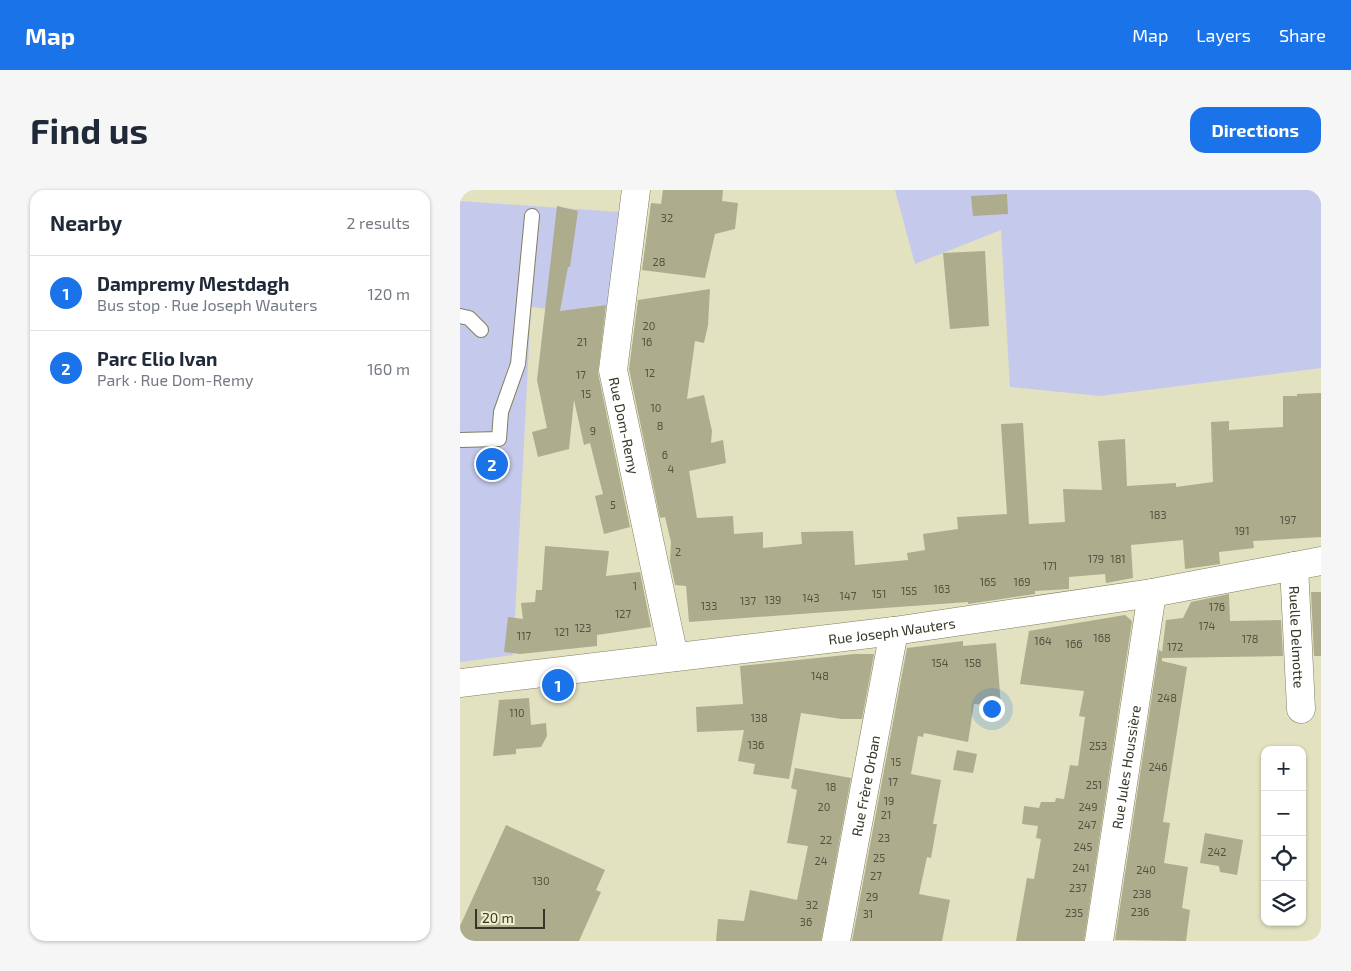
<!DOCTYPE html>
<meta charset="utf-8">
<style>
body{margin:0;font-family:"Exo 2",sans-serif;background:#f6f6f7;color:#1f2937}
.controls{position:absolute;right:15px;bottom:15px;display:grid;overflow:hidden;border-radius:10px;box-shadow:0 1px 4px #0004}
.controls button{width:45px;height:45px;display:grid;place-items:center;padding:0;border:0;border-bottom:1px solid #e0e1e3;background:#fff;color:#1f2937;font:25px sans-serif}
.scale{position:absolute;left:15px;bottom:12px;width:70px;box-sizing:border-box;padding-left:5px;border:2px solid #363528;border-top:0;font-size:14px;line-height:18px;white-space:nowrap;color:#363528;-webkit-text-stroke:4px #f0efcd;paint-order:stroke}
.you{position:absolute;left:531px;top:518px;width:18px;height:18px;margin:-12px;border:4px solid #fff;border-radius:50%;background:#1a73e8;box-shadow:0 0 0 8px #1a73e833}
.badge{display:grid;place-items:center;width:32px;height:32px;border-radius:50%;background:#1a73e8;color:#fff;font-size:16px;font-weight:700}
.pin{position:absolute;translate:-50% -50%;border:2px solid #fff;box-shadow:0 1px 5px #0006}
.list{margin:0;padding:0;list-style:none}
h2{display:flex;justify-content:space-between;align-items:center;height:65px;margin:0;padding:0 20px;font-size:21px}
h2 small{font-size:16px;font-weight:400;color:#747a83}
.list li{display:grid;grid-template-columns:32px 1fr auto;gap:15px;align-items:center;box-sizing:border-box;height:75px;padding:0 20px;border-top:1px solid #e0e1e3}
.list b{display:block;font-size:19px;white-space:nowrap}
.list p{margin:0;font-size:16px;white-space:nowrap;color:#747a83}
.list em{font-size:16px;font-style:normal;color:#747a83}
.icon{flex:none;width:28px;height:28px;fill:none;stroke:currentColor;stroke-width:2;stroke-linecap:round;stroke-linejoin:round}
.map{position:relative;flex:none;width:861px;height:751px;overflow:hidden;border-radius:15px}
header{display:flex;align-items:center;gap:30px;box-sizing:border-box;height:70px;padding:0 25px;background:#1a73e8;color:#fff}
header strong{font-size:24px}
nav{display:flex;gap:28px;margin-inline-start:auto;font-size:18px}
.intro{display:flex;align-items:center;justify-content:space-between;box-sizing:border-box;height:120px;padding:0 30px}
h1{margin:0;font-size:35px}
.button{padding:12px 22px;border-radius:15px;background:#1a73e8;color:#fff;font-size:18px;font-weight:700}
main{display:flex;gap:30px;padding:0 30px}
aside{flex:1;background:#fff;border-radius:15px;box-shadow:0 1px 4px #0004}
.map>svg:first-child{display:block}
</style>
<header>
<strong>Map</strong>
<nav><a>Map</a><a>Layers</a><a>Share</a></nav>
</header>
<div class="intro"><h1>Find us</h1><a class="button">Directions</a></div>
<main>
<aside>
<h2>Nearby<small>2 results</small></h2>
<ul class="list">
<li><span class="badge">1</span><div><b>Dampremy Mestdagh</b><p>Bus stop · Rue Joseph Wauters</p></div><em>120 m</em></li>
<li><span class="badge">2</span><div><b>Parc Elio Ivan</b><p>Park · Rue Dom-Remy</p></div><em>160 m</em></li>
</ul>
</aside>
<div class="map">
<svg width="861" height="751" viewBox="0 0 861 751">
<rect width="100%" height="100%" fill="#e2e1c0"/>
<g fill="#c5caec">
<polygon points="435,0 861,0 861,178 640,206 550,197 541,40 455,74"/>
<polygon points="0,11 173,23 161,117 143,115 105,121 71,117 53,465 0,472"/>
</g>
<g fill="#adac8c">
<polygon points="203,0 263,0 262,11 278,13 275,39 255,44 245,88 182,80 191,13 201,14"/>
<polygon points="547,4 548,24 513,26 511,6"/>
<polygon points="97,16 118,21 110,77 108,77 100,121 146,115 138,183 170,337 144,344 135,306 143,304 130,253 124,255 114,210 109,259 78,267 72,242 87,238 77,190"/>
<polygon points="525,61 529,136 490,139 483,63"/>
<polygon points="250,99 248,135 244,153 235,151 227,209 244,205 252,241 251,253 263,250 266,273 229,281 237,328 273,326 274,344 303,342 303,358 342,354 341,342 393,341 395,375 448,370 447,363 465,360 463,344 498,339 497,327 547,324 541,234 563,233 569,334 605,332 603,299 642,300 638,251 665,249 667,296 716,293 716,297 753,292 751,232 769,231 769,240 823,237 823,206 837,206 837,204 861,203 861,347 793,351 794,358 759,362 760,374 725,379 723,350 671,355 673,388 646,393 645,384 609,387 609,399 575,401 575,404 508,414 508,412 229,432 226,396 215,395 210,371 211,352 205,327 200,328 169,179 178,110"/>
<polygon points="85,356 149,361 146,386 180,382 191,437 137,445 137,456 60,464 44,462 48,427 63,429 61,413 75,412 76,400 82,400"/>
<polygon points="851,402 861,402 861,466 854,466"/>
<polygon points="769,404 770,431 821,430 823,466 702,468 702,471 727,477 703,632 710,633 704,673 728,677 722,718 730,720 726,751 655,750 699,459 702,462 706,430 723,428 731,412"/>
<polygon points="665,425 672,431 624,751 556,751 567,688 574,689 581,649 576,648 578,636 562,634 564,616 579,618 581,612 595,612 596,608 604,609 610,575 618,576 625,527 619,526 624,501 560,494 569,441"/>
<polygon points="503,451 503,456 536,453 541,516 514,514 508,552 464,543 463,547 458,546 451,584 481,590 473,634 477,634 471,668 467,667 459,704 490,710 482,751 392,751 447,458"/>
<polygon points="395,464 414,464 402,529 382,529 341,523 329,589 293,584 295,574 278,571 284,540 237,542 236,517 283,514 280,476"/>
<polygon points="69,508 71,535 86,533 87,546 81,557 56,559 56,564 33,566 39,510"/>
<polygon points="497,560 517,564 513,583 493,580"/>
<polygon points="335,578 391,588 361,751 256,751 258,729 284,731 290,700 337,710 348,656 327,653 337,600 331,598"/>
<polygon points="46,635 145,680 136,700 141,702 119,751 0,751 0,736"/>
<polygon points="745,643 783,650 777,685 760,682 759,676 740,673"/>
</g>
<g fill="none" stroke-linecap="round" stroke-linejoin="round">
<g stroke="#807e60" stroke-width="16">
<g id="service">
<polyline points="0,126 9,128 21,140"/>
<polyline points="0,250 39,249 41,222 58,174 72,26"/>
</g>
</g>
<g stroke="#807e60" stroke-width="29">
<g id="minor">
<path id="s1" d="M176 0 153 180 214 467"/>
<path id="s2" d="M834 376 841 519"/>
<path id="s3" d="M0 493 434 441 692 403 861 371"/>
<path id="s4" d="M376 751 434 441"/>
<path id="s5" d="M639 751 692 403"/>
</g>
</g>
<use href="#service" stroke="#fff" stroke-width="14"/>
<use href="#minor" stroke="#fff" stroke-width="28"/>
</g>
<g text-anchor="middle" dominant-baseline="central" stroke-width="4.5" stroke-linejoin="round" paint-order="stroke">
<g font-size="11" fill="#545341">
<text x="207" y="27">32</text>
<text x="199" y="71">28</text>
<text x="189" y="135">20</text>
<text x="122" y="151">21</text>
<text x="187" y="151">16</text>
<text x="190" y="182">12</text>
<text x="121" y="184">17</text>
<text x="126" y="203">15</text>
<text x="196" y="217">10</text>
<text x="200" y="235">8</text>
<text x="133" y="240">9</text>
<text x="205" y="264">6</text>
<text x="211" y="278">4</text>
<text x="153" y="314">5</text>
<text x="698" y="324">183</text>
<text x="828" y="329">197</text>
<text x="782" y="340">191</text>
<text x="218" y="361">2</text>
<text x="636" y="368">179</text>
<text x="658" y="368">181</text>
<text x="590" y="375">171</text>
<text x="528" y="391">165</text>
<text x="562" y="391">169</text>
<text x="175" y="395">1</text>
<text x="482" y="398">163</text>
<text x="449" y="400">155</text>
<text x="419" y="403">151</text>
<text x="388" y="405">147</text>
<text x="351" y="407">143</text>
<text x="313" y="409">139</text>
<text x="288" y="410">137</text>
<text x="249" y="415">133</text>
<text x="757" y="416">176</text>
<text x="163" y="423">127</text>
<text x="747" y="435">174</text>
<text x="123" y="437">123</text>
<text x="102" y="441">121</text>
<text x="64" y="445">117</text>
<text x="642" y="447">168</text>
<text x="790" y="448">178</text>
<text x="583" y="450">164</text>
<text x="614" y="453">166</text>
<text x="715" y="456">172</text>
<text x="480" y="472">154</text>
<text x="513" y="472">158</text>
<text x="360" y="485">148</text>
<text x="707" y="507">248</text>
<text x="57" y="522">110</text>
<text x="299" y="527">138</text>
<text x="296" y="554">136</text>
<text x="638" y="555">253</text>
<text x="436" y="571">15</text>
<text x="698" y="576">246</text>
<text x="433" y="591">17</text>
<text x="634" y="594">251</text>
<text x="371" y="596">18</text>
<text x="429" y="610">19</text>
<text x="364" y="616">20</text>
<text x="628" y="616">249</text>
<text x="426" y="624">21</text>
<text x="627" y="634">247</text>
<text x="424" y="647">23</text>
<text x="366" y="649">22</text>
<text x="623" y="656">245</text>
<text x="757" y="661">242</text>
<text x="419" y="667">25</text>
<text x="361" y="670">24</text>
<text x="621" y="677">241</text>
<text x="686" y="679">240</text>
<text x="416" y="685">27</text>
<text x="81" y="690">130</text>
<text x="618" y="697">237</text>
<text x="682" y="703">238</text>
<text x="412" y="706">29</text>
<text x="352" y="714">32</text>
<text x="680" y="721">236</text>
<text x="614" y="722">235</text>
<text x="408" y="723">31</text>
<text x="346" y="731">36</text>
</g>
<g font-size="14" fill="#363528" stroke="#f0efcd">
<text stroke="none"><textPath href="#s1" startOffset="238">Rue Dom-Remy</textPath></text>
<text stroke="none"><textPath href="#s3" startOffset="435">Rue Joseph Wauters</textPath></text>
<text stroke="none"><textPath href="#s2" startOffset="71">Ruelle Delmotte</textPath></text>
<text stroke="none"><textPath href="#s5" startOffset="176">Rue Jules Houssière</textPath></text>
<text stroke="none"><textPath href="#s4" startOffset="158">Rue Frère Orban</textPath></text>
</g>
</g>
</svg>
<div class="controls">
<button>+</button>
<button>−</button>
<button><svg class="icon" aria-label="locate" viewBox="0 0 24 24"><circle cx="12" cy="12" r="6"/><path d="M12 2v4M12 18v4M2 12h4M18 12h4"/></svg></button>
<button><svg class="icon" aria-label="layers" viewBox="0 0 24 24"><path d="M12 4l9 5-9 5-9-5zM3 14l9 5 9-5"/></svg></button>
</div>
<div class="scale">20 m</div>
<div class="you"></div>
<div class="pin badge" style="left:98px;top:495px">1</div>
<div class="pin badge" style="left:32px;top:274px">2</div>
</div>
</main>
